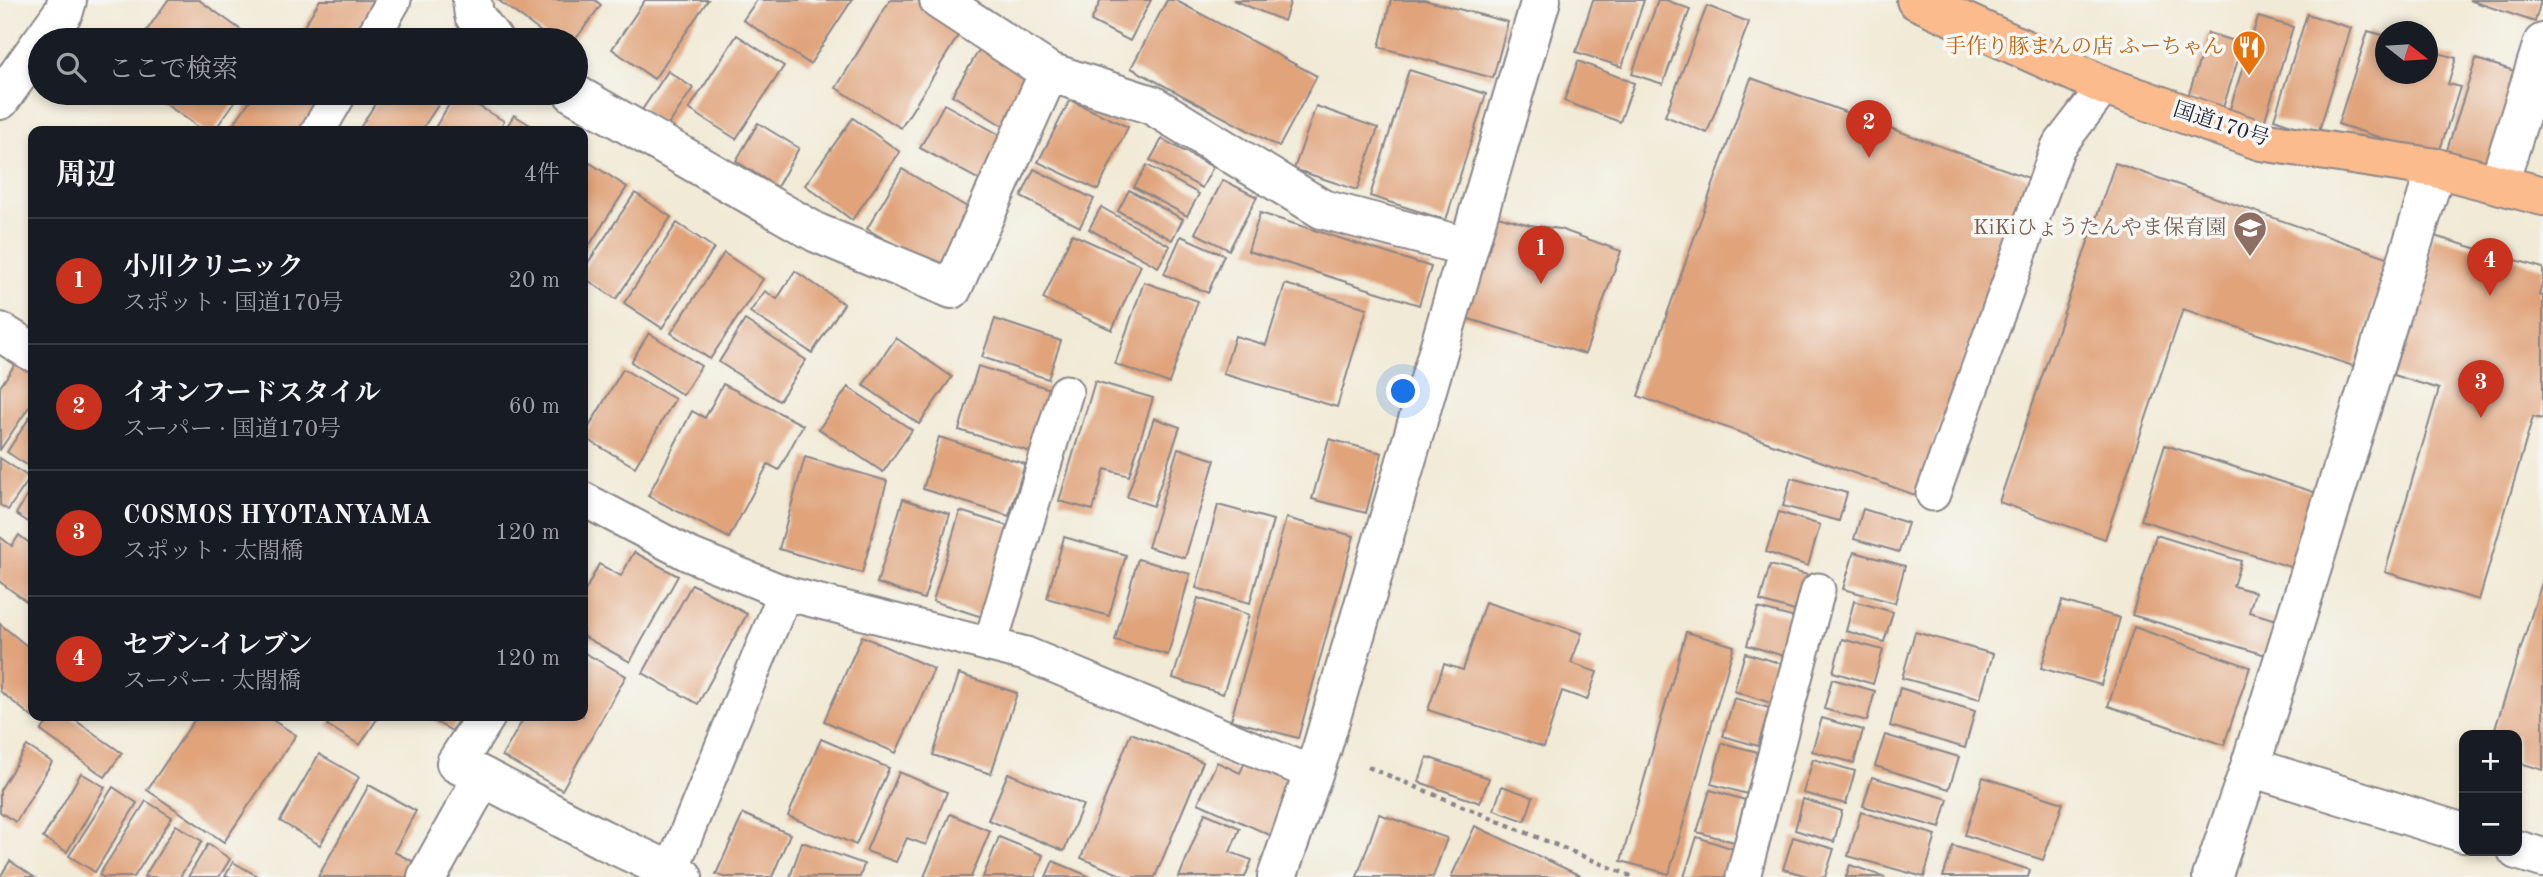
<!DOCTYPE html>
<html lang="ja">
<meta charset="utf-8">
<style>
body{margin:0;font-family:"Old Standard TT","Noto Serif JP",serif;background:#242831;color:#f1f3f6}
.controls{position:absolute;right:21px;bottom:21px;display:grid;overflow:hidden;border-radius:14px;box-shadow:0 4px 10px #0003}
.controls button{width:63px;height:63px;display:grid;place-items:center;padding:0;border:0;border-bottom:2px solid #363941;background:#171b24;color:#f1f3f6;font:35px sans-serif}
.compass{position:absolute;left:2375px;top:21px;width:63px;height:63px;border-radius:50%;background:#171b24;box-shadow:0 4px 10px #0003;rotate:107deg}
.you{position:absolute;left:1404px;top:392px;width:24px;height:24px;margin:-18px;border:5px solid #fff;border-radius:50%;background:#1a73e8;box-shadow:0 0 0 10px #1a73e833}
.badge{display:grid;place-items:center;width:46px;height:46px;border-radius:50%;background:#c8321e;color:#fff;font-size:23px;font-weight:700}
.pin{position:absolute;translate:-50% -58px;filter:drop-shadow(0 2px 4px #0008)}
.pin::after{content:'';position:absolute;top:37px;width:24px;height:21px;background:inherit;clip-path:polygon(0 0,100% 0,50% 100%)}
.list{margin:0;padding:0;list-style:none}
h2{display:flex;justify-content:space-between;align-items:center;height:91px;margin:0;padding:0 28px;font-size:30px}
h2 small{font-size:23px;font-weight:400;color:#9ea1a6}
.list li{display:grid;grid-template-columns:46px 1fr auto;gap:21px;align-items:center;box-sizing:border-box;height:126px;padding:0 28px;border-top:2px solid #363941}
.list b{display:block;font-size:26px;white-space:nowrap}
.list p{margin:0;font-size:23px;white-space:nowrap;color:#9ea1a6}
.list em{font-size:23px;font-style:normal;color:#9ea1a6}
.icon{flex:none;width:38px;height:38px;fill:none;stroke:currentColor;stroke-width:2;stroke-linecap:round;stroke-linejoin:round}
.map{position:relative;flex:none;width:2543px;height:877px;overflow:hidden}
.search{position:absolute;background:#171b24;box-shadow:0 4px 10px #0003;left:28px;top:28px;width:560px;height:77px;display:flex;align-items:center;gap:18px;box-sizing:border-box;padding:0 24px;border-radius:38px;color:#9ea1a6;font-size:26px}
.panel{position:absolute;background:#171b24;box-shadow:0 4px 10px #0003;left:28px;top:126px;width:560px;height:595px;border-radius:14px}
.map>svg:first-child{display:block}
</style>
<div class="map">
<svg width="2543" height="877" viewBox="0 0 2543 877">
<rect width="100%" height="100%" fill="#f6f6f2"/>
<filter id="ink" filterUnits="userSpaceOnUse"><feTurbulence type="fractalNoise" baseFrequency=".0143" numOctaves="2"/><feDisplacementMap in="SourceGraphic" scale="14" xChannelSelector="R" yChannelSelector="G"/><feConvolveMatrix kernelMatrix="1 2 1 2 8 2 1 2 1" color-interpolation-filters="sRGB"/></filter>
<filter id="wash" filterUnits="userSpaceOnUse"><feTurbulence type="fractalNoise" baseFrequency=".00686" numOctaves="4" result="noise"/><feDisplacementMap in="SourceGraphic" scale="28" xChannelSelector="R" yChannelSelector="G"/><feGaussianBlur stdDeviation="1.57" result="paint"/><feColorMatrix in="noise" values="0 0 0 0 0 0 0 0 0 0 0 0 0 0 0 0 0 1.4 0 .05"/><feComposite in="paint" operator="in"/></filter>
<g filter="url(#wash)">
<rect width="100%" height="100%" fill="#f1ead6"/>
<g id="blocks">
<g fill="#e0a37a">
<polygon points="168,0 199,0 255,40 140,40"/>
<polygon points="320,0 381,0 358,40 312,40 300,33"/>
<polygon points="498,0 595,0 601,5 575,40 552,40"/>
<polygon points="645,0 708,0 654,79 612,49"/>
<polygon points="757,0 852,0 810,64 743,20"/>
<polygon points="890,0 919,0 963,28 901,128 836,88"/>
<polygon points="1101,0 1151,0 1130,41 1091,21"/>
<polygon points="1167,0 1175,0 1317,76 1279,147 1131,68"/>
<polygon points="1233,0 1291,0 1284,21"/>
<polygon points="1391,0 1424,0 1508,22 1493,78 1379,47"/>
<polygon points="1593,0 1644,0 1622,67 1576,52"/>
<polygon points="1658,0 1666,0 1690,9 1663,84 1632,74"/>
<polygon points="2469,0 2541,0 2535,22"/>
<polygon points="1707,6 1749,22 1707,133 1665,116"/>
<polygon points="2307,14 2351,28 2318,134 2274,119"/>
<polygon points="2258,17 2293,27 2264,123 2229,112"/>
<polygon points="2368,31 2386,36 2386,74 2428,74 2428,50 2456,58 2448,84 2460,87 2438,156 2338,124"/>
<polygon points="2208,33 2243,44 2222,111 2187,100"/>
<polygon points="737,35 784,66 736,139 689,109"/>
<polygon points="981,47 1039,81 1010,130 952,95"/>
<polygon points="2476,59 2521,73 2491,171 2445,156"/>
<polygon points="1578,61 1634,83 1620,122 1564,101"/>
<polygon points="1409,70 1486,94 1446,220 1370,196"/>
<polygon points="668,71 693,88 667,127 642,110"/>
<polygon points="1751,78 2029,178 1915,495 1638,396"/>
<polygon points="150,93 241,93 214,131 204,131"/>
<polygon points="255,93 331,93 305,131 229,131"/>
<polygon points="382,93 446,93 421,131 358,131"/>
<polygon points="456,93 504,121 497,131 433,131"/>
<polygon points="1070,100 1128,127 1098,190 1038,162"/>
<polygon points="944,104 1009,140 985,183 920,148"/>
<polygon points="1316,106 1378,128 1357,190 1294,169"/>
<polygon points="514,115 540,131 504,131"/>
<polygon points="853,118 900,152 852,220 805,185"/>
<polygon points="758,123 799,148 777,187 736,161"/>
<polygon points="1162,139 1213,167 1202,188 1150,160"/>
<polygon points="590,163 627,187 583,255 583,175"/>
<polygon points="2115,163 2390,258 2353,366 2183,309 2105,539 1999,502"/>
<polygon points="1147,165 1199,194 1187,216 1134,187"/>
<polygon points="902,169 979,214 944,273 867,229"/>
<polygon points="1034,169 1094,199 1080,227 1021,197"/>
<polygon points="1223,180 1257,197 1229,250 1195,233"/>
<polygon points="1129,190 1183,219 1172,240 1118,211"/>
<polygon points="635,193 671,217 616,299 583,277 583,270"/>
<polygon points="1101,207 1170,246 1158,267 1089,229"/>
<polygon points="1260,213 1431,267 1419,305 1248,251"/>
<polygon points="1494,215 1530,225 1560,229 1621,251 1585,354 1462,317"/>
<polygon points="677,223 714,248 662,328 624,303"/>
<polygon points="1072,234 1141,265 1112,330 1043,299"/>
<polygon points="1181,236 1224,255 1208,293 1164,274"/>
<polygon points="2434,236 2543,268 2543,281 2539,295 2543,296 2543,419 2533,417 2479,600 2385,572 2439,389 2393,375"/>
<polygon points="724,253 763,279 710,359 671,333"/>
<polygon points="795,271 844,304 812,353 750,312 765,291 777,299"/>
<polygon points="1144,282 1198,301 1169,383 1115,364"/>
<polygon points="1285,284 1367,308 1337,407 1223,374 1235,336 1266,345"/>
<polygon points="995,319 1061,341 1048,379 982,357"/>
<polygon points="745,320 806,360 779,401 719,362"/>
<polygon points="649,333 701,366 683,395 631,362"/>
<polygon points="896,338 952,377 919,424 863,385"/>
<polygon points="16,363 33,374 33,401 0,450 0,387"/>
<polygon points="978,366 1050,389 1031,452 959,430"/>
<polygon points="623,369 675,399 635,467 583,437"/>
<polygon points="1095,381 1153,398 1129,476 1105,469 1093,510 1059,501"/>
<polygon points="723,384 803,425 779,470 768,464 729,538 648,496 692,411 705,418"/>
<polygon points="848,387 912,430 883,472 819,429"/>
<polygon points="33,412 33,469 7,452"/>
<polygon points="1154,418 1180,427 1153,506 1127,497"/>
<polygon points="939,437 1025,464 1009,516 923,489"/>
<polygon points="1329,439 1382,453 1366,513 1312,499"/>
<polygon points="2165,445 2320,494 2297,569 2141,520"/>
<polygon points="1178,448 1215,460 1185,558 1148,547"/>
<polygon points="805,457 887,481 862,573 779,549"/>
<polygon points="0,458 30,478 8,510 0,505"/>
<polygon points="1791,478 1847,493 1839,521 1783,506"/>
<polygon points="33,486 33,525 16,514"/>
<polygon points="903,499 950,514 924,599 877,583"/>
<polygon points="1218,505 1273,520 1250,603 1196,588"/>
<polygon points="1863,509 1908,523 1899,552 1854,539"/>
<polygon points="960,511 1011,527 982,617 933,601"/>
<polygon points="1779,512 1820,525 1808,566 1766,552"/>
<polygon points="1286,518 1354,536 1298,738 1231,720"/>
<polygon points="19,535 33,546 33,606 0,582 0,537 12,546"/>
<polygon points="2156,535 2241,561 2233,586 2255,592 2249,612 2277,620 2266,655 2132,615"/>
<polygon points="1064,537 1126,555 1109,616 1047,598"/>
<polygon points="634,552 678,576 630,662 583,636 583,595 599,564 621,576"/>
<polygon points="1854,552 1905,566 1895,603 1843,589"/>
<polygon points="1138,559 1190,574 1168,655 1115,640"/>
<polygon points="1770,565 1808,575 1798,612 1760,601"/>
<polygon points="2543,579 2543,770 2517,762 2517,735 2493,735"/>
<polygon points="692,584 747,614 698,704 643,673"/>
<polygon points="1198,598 1249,615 1223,694 1173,678"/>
<polygon points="1854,601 1893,612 1884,642 1846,631"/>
<polygon points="2062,601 2120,618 2101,685 2041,668"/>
<polygon points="1485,602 1582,633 1571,663 1597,672 1587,700 1562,691 1544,747 1428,710 1444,664 1463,670"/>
<polygon points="1758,608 1795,618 1784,656 1747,645"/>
<polygon points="0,624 33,651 33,718 0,691"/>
<polygon points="2134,627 2250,667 2224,745 2108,706"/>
<polygon points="1686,632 1734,646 1669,874 1621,861"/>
<polygon points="1915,632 1993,654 1980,699 1902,678"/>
<polygon points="862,636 934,669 896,753 824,721"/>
<polygon points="1842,639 1883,650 1873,684 1833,672"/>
<polygon points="583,652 626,676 562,790 502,756 525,716 583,716"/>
<polygon points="1745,653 1783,664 1771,703 1734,691"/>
<polygon points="959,674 1017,693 991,774 933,755"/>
<polygon points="1832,679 1875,691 1867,721 1824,709"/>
<polygon points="1900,688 1975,711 1965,748 1890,726"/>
<polygon points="1734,698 1769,708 1758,746 1723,736"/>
<polygon points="52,716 69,716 122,753 105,777 41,731"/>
<polygon points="197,716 266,716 296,735 224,842 147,790"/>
<polygon points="333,716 379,716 360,745 327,725"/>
<polygon points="425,716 460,716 452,731"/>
<polygon points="1822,718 1863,730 1854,763 1812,751"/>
<polygon points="1131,733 1203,762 1155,877 1126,877 1081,858"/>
<polygon points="1885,735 1959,757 1949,789 1875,766"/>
<polygon points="821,739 889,768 856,845 788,816"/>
<polygon points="1722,743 1758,752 1747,794 1711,784"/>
<polygon points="27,746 52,762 16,822 0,812 0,790"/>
<polygon points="319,754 359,777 320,845 280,821"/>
<polygon points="1427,757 1489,778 1480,803 1419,782"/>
<polygon points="1813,759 1855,771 1846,804 1803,793"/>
<polygon points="1246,760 1297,783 1272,836 1198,803 1217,762 1240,773"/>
<polygon points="899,772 947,792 926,845 907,838 896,862 866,851"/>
<polygon points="81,773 105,787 67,852 43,838"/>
<polygon points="1008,773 1083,805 1064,851 988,820"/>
<polygon points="1872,777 1948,799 1940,828 1863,806"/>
<polygon points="1983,777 2063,803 2043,860 1965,835"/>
<polygon points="369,785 416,811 394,852 416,863 408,877 318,877"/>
<polygon points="1502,786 1533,797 1525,821 1494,810"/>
<polygon points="113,787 137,803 95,872 69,856"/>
<polygon points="1710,790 1745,800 1734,842 1697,832"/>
<polygon points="1803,799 1842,811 1834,842 1795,830"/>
<polygon points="146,801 172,817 134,877 103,877 99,875"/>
<polygon points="1861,812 1936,835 1924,877 1848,856"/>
<polygon points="1205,813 1240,828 1230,852 1252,860 1245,877 1179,877"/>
<polygon points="743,814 790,834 772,877 723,877 716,874"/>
<polygon points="950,814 990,831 971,877 924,877"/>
<polygon points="1379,814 1447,838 1433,877 1357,877"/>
<polygon points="176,825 202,841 180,877 144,877"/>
<polygon points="1475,826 1583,877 1451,877"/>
<polygon points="999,837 1043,855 1035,877 983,877"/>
<polygon points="1697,837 1734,849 1725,877 1684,877"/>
<polygon points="1793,837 1834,849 1825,877 1811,877 1783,869"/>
<polygon points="802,842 864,864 860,877 790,877"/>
<polygon points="208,844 230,859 219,877 188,877"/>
<polygon points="1953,846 2030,870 2028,877 1943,877"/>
<polygon points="10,861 34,877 0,877"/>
<polygon points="1053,861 1091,877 1046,877"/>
<polygon points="233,862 259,877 225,877"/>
<polygon points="1850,865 1885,877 1846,877"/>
</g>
</g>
</g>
<g filter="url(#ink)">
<use href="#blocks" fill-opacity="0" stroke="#8a8688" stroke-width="2"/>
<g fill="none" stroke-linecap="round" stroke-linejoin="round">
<g stroke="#8a8688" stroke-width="37">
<g id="lane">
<polyline points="371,40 394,0"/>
<polyline points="318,131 340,93"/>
<polyline points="1933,494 2058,147 2105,86"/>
<polyline points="583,499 688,554 785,593 1026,654 1314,774"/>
<polyline points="990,645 1066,392"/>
<polyline points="671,871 785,593"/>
<polyline points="1743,877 1818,590"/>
</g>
</g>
<g stroke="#8a8688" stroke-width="42">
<g id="street">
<polyline points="472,0 474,15 493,40"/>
<polyline points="939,0 1049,72 1152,105 1322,209 1468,247"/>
<polyline points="43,40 64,11 67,0"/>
<polyline points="573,93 817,233 952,289 1049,72"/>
<polyline points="0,100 40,44"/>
<polyline points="2499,183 2543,43"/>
<polyline points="0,332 33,352"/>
<polyline points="486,716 456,763 602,839 683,877"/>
<polyline points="2250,767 2464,833"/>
<polyline points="2517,850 2543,858"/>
<polyline points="427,877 483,777"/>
<polyline points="1277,877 1322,748 1541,0"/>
<polyline points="2212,877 2250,767 2436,168"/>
</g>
</g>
<g stroke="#8a8688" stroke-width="42">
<polyline id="highway" points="1916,0 2105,86 2261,141 2436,168 2543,196"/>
</g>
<polyline stroke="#8a8688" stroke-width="4.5" stroke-dasharray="5 5" stroke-linecap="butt" points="1368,767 1633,877"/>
<use href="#lane" stroke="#fff" stroke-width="33"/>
<use href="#street" stroke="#fff" stroke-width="38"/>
<use href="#highway" stroke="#fbbb8d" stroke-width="38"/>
</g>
</g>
<defs>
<g id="restaurant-pin" transform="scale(1.75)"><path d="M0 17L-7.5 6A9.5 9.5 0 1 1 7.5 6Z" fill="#e8710a" stroke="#f6f6f2"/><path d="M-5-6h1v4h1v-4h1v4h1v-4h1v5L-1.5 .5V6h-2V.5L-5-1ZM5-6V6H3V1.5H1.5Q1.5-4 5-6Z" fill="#fff"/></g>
<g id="school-pin" transform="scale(1.75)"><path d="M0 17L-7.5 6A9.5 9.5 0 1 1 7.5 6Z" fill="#8d6e63" stroke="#f6f6f2"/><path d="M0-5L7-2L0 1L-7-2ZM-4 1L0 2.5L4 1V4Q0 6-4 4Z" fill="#fff"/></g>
</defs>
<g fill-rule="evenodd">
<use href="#restaurant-pin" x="2249" y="47"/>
<use href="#school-pin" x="2250" y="228"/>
</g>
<g text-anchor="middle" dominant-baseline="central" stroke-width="7" stroke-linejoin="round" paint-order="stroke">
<g font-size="21" fill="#c56008" stroke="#f6f6f2" text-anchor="end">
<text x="2224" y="47">手作り豚まんの店 ふーちゃん</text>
</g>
<g font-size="21" fill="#22223b" stroke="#f6f6f2">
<text transform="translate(2221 125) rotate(18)">国道170号</text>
</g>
<g font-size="21" fill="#785e54" stroke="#f6f6f2" text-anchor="end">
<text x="2226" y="228">KiKiひょうたんやま保育園</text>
</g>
</g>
</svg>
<div class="controls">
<button>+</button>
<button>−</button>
</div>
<svg class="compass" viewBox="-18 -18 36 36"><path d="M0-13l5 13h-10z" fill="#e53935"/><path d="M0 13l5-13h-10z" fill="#9ea1a6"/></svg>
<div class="you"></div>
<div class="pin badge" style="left:1541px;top:284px">1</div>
<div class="pin badge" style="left:1869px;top:158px">2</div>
<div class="pin badge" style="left:2481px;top:418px">3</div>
<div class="pin badge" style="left:2490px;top:296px">4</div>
<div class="search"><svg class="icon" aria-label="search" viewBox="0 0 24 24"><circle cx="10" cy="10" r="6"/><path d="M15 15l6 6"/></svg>ここで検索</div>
<section class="panel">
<h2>周辺<small>4件</small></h2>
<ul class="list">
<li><span class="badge">1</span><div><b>小川クリニック</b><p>スポット · 国道170号</p></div><em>20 m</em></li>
<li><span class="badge">2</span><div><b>イオンフードスタイル</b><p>スーパー · 国道170号</p></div><em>60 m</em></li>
<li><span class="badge">3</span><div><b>COSMOS HYOTANYAMA</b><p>スポット · 太閤橋</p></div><em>120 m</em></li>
<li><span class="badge">4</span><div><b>セブン-イレブン</b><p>スーパー · 太閤橋</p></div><em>120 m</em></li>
</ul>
</section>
</div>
